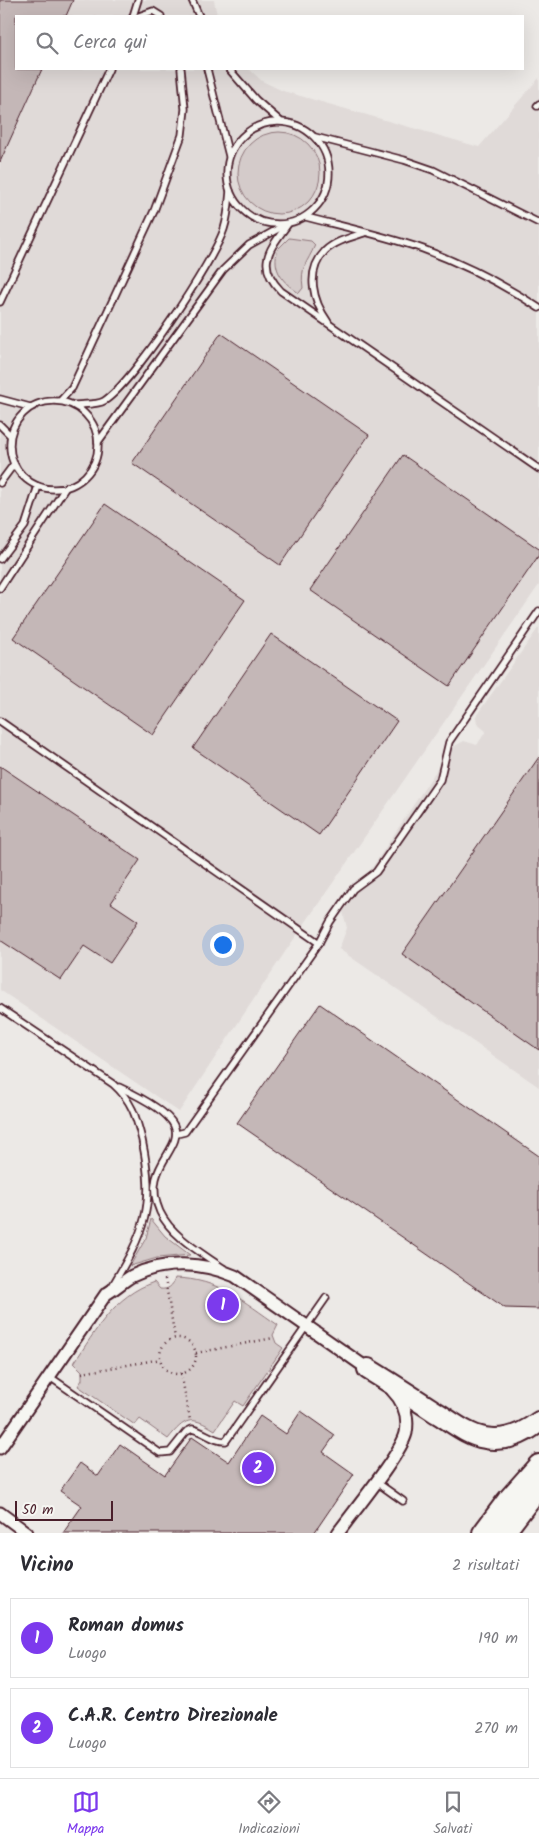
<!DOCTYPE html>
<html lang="it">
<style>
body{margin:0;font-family:Kalam,sans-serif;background:#f7f7f7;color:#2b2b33}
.scale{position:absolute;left:15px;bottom:12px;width:98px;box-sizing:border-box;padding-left:5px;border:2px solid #4a1f2b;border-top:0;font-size:14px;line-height:18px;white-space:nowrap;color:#4a1f2b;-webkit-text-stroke:4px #f6f6f2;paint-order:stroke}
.you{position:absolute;left:222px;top:944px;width:18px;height:18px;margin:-12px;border:4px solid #fff;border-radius:50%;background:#1a73e8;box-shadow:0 0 0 8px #1a73e833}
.badge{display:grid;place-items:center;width:32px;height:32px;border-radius:50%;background:#7c3aed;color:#fff;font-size:16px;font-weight:700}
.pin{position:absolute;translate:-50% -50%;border:2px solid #fff;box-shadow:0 1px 5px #0006}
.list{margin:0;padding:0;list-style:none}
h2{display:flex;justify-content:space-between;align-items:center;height:65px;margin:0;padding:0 20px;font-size:21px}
h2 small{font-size:16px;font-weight:400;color:#7c7c81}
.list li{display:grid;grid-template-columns:32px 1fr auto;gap:15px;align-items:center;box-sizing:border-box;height:80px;margin:0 10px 10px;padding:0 10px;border:1px solid #e1e1e2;border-radius:0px}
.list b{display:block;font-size:19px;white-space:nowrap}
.list p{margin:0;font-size:16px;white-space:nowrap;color:#7c7c81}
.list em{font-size:16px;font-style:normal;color:#7c7c81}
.icon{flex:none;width:28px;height:28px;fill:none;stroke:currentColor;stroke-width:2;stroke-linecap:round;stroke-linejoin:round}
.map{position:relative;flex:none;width:539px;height:1533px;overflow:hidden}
.search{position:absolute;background:#fff;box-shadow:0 5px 20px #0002;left:15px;right:15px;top:15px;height:55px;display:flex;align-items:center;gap:12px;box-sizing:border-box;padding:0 18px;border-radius:0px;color:#7c7c81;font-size:19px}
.sheet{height:245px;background:#fff}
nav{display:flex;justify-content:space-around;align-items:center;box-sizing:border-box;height:70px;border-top:1px solid #e1e1e2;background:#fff;font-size:14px;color:#7c7c81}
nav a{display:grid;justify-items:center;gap:2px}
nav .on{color:#7c3aed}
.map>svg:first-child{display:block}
</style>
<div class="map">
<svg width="539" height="1533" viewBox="0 0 539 1533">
<rect width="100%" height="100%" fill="#ece9e6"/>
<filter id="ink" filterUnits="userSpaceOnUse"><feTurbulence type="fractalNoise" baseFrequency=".02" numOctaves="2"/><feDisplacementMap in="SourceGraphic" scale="10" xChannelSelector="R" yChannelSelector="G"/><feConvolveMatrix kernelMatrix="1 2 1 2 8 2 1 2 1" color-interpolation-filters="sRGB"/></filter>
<g filter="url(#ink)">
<g fill="#e0dad8">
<polygon points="0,0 214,0 217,16 16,16 16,69 249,69 262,81 283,91 479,147 539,78 539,585 285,952 179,1112 0,990"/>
<polygon points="539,627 539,1087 339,949 347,928 343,912 451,748 464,741 477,745 486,731 477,724 476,716"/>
</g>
<g fill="#d4cbca" stroke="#8f757a">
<circle cx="279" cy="173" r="41"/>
<path d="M289 238 311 241 315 245C307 264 300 266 303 288L299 293C283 283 271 269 278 249Z"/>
<polygon points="151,1219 165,1236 190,1255 157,1258 130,1266 146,1238"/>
<path d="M175 1278C219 1279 243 1301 278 1325L273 1335 276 1343 283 1348 243 1406 235 1401 215 1430C191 1415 185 1418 168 1439L140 1419 135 1425 78 1386 82 1380V1371L74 1363C96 1330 114 1296 154 1282L160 1289C168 1290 173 1286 175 1278Z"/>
</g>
<g fill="#c4b7b7" stroke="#4a1f2b">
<polygon points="0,0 73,0 66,16 16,16 16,69 42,69 0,162"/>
<polygon points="221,333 369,435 280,565 132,463"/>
<polygon points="403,455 539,549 539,555 449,686 310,590"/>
<polygon points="105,504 245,600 153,735 13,638"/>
<polygon points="271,634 397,721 319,835 193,748"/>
<polygon points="539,757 539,1050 402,954"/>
<polygon points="0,766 140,860 111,903 138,921 110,963 84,946 61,980 0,940"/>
<polygon points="320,1004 539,1156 539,1309 505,1308 237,1123"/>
<polygon points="215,1290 239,1304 230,1319 207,1305"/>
<polygon points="301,1411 335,1435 323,1452 354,1474 314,1533 63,1533 82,1506 60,1491 80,1463 98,1476 120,1444 165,1475 192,1437 229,1462 260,1416 286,1434"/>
</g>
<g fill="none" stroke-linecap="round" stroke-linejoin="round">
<g stroke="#4a1f2b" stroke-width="9">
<g id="service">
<polyline points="192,0 199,16"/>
<polyline points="133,16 138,0"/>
<polyline points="139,16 153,11 161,16"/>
<polyline points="207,69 229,156"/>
<polyline points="229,69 256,100 280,121"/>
<polyline points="537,106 539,104"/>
<circle cx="278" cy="173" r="51"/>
<polyline points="315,137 404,160 433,170 539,223"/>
<path d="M306 217C345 227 385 236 423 249 463 264 503 284 539 308"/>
<path d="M288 224C270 249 255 264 281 291L539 469"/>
<polyline points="0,302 109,69"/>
<path d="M328 322C313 301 305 272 325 251 335 241 352 237 364 233"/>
<polyline points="0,399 30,407"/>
<circle cx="54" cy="445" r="44"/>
<polyline points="60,401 72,388 154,211 182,135 185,109 181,69"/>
<path d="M74 405C82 404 98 405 104 401 132 384 214 261 224 229 228 217 229 203 230 191"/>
<polyline points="0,425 10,435"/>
<polyline points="98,442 223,270 249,245 285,225"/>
<polyline points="0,483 14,464"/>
<polyline points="0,559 25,526 38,486"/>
<polyline points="0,588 66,487"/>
<polyline points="0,721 319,943 330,922 353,889 376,872 440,780 449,742 539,611"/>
<path d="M0 1008 113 1084C132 1101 136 1116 142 1140 156 1207 145 1231 111 1288"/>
<path d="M119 1087C236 1141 131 1147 160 1212 172 1237 202 1253 223 1268"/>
<polyline points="177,1134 185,1132 319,943"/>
<path d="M50 1377 160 1453 170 1452 186 1432 192 1429C204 1431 214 1442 226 1441L326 1298"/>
<polyline points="375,1481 403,1501"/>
</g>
</g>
<g stroke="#4a1f2b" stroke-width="15">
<g id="minor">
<path d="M0 1448 106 1294C115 1289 123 1281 132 1276 164 1260 203 1262 235 1276L371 1371"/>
<polyline points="0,1513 27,1533"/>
<path d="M338 1533C353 1512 401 1454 406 1433 409 1416 404 1402 392 1390"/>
</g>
</g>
<g stroke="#4a1f2b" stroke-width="24">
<g id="trunk">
<path d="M368 1369C391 1383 414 1398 437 1413 452 1422 467 1435 485 1438 505 1442 523 1434 539 1422"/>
<polyline points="483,1533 507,1501 539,1465"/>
<polyline points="504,1533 539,1487"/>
</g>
</g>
<g stroke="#4a1f2b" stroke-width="2.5" stroke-dasharray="1 4" stroke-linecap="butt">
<polyline points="165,1279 175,1338"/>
<circle cx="178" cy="1356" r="18"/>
<polyline points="196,1353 273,1338"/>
<polyline points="82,1373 161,1359"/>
<polyline points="181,1373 190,1420"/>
</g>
<use href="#service" stroke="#f6f6f2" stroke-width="5.5"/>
<use href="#minor" stroke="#f6f6f2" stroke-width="11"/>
<use href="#trunk" stroke="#f6f6f2" stroke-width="20"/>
</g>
</g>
</svg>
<div class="scale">50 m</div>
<div class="you"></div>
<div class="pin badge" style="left:223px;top:1305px">1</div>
<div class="pin badge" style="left:258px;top:1468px">2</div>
<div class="search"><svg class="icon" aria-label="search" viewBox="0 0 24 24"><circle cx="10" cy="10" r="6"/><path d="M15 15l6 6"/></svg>Cerca qui</div>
</div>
<section class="sheet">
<h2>Vicino<small>2 risultati</small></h2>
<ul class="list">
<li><span class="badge">1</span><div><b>Roman domus</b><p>Luogo</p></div><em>190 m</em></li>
<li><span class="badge">2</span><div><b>C.A.R. Centro Direzionale</b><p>Luogo</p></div><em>270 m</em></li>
</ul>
</section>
<nav>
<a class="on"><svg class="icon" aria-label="map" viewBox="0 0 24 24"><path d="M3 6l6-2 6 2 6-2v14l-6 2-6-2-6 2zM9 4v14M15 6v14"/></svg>Mappa</a>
<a><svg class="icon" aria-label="directions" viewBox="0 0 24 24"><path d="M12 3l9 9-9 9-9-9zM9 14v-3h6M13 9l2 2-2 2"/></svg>Indicazioni</a>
<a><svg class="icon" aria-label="saved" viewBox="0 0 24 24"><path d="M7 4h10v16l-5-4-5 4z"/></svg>Salvati</a>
</nav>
